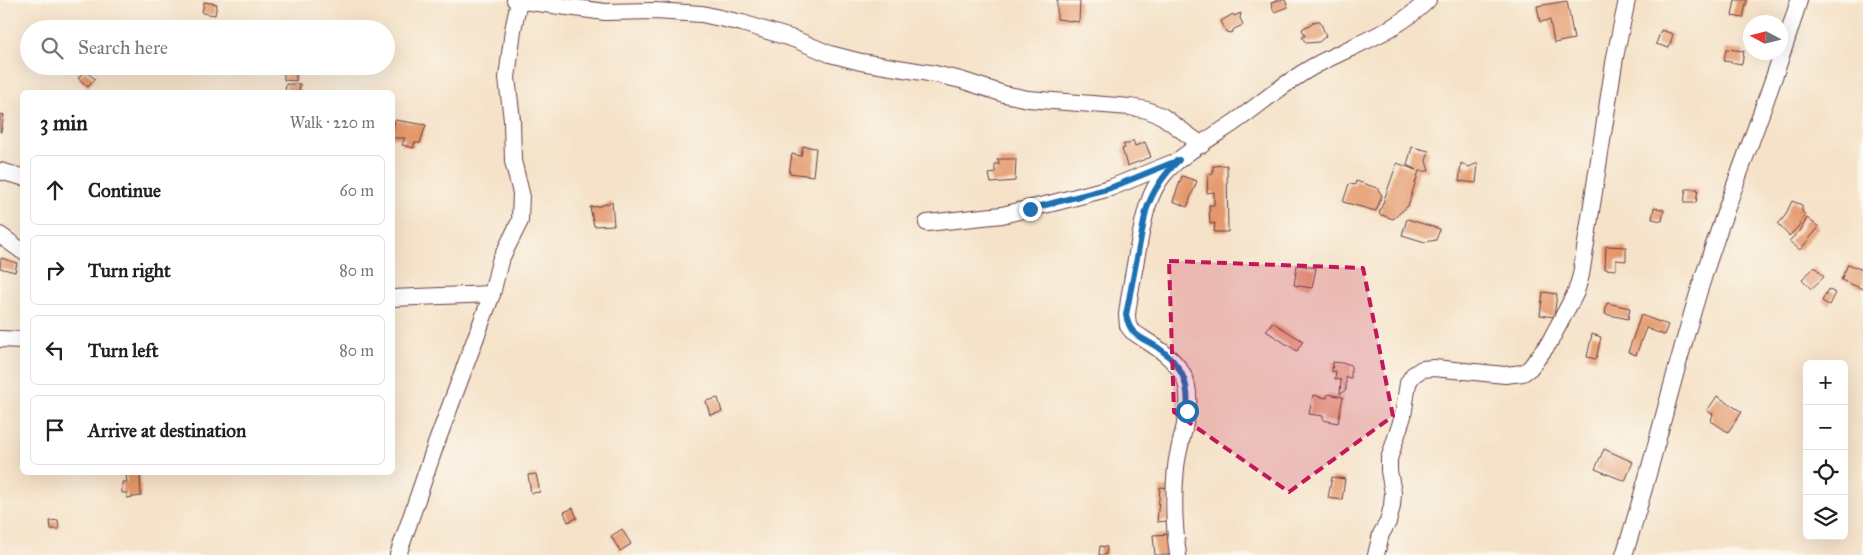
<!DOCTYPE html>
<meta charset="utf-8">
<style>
body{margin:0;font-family:"IM FELL Great Primer",serif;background:#f6f6f6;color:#202124}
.controls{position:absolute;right:15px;bottom:15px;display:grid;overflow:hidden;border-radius:8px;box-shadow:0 5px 20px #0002}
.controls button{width:45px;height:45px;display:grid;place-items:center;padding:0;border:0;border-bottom:1px solid #e0e0e0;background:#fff;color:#202124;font:25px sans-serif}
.compass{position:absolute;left:1743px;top:15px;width:45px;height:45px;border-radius:50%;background:#fff;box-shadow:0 5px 20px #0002;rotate:277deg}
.stop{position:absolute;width:15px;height:15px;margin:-11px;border:4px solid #1f6fb2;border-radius:50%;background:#fff}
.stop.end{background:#1f6fb2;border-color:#fff;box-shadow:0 1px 5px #0008}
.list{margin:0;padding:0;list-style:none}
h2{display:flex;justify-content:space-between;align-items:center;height:65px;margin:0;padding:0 20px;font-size:21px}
h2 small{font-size:16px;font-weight:400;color:#757577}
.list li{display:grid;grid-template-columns:32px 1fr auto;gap:15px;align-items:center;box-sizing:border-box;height:70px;margin:0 10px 10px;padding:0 10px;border:1px solid #e0e0e0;border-radius:8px}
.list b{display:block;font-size:19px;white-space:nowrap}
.list em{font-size:16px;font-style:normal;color:#757577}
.icon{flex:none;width:28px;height:28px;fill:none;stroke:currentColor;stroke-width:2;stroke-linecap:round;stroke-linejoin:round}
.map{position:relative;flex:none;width:1863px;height:555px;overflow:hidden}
.search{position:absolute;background:#fff;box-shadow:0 5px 20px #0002;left:20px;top:20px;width:375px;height:55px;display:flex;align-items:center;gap:12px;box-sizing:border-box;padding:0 18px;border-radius:28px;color:#757577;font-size:19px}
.panel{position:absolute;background:#fff;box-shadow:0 5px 20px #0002;left:20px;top:90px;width:375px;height:385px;border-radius:8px}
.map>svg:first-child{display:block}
</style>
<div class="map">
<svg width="1863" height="555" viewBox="0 0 1863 555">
<rect width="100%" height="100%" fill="#fbf7ec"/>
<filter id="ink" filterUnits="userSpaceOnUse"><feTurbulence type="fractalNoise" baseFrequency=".02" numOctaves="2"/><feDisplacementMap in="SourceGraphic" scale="10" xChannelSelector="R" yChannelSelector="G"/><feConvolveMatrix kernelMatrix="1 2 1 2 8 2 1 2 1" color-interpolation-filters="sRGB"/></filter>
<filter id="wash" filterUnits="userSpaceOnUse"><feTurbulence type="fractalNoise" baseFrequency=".0096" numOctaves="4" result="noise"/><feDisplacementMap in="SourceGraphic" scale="20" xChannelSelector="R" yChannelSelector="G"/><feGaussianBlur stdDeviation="1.12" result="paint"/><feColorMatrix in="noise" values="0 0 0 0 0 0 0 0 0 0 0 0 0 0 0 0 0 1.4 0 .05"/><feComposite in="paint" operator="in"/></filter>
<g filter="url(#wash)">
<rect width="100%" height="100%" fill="#f5e2c8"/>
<g id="blocks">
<g fill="#e4986a">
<polygon points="1057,0 1080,0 1079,22 1057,19"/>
<polygon points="1279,0 1285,0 1288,7 1274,12 1271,3"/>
<polygon points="1735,0 1747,0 1743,18 1732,16"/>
<polygon points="1567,1 1574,39 1554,43 1550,20 1540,22 1537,6"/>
<polygon points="204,2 217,4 215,15 202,13"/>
<polygon points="1241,13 1240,18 1243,25 1234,29 1231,33 1226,32 1221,21 1233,14 1234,16"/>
<polygon points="1316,21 1320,21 1326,36 1319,42 1306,43 1302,37 1305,36 1302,29"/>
<polygon points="1661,30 1673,34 1669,48 1656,44"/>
<polygon points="1726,49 1744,51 1742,64 1724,61"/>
<polygon points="284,66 296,66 296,81 284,80"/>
<polygon points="305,66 314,66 313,73 305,73"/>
<polygon points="85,71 95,79 88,87 78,78"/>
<polygon points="286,84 300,84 299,92 285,92"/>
<polygon points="0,114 4,115 1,132 0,132"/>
<polygon points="395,120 426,125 420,143 414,143 414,148 402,145 405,138 392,138"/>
<polygon points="1133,140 1135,146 1145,142 1151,157 1127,166 1122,149 1125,148 1123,144 1129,144"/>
<polygon points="803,146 816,148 813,176 789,173 792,154 801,156"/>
<polygon points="1412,147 1429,151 1426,161 1429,171 1419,171 1408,206 1393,219 1379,214 1397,163 1416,170 1407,165"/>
<polygon points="997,159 1016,159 1015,181 991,183 989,174 995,173 995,164 1000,164"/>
<polygon points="1461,163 1469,167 1478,163 1476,183 1459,181"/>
<polygon points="1227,165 1228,232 1214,232 1215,223 1210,224 1209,205 1214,205 1214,192 1207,193 1208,175 1213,174 1213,166"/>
<polygon points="1182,176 1197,181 1187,207 1173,201"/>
<polygon points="1356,181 1377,188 1382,195 1376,211 1343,202 1349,184 1355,185"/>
<polygon points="1686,189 1698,189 1696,203 1684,203"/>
<polygon points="1792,201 1802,205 1802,211 1805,215 1798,227 1789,236 1778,224 1785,216"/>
<polygon points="612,202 614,225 594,226 590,207 600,206"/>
<polygon points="1654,207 1664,210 1662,221 1652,219"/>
<polygon points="1807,218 1819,227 1800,250 1789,241 1800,231"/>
<polygon points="1407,219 1440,229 1436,240 1425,242 1402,235"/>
<polygon points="1606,246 1626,247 1626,261 1616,260 1616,270 1605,269"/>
<polygon points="1,258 17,263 15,272 0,268"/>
<polygon points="1848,264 1863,270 1863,289 1841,280"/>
<polygon points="1297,265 1316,268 1312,288 1294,285"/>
<polygon points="1815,267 1824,277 1811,289 1802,279"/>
<polygon points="1828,289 1835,293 1829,305 1822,301"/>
<polygon points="1543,292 1557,294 1554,317 1540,315"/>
<polygon points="1607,303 1630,308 1628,319 1605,314"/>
<polygon points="1641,315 1668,325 1664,335 1646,328 1636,355 1628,352"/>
<polygon points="1272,322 1303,341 1297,351 1266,331"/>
<polygon points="1592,334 1601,337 1596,359 1587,357"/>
<polygon points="1333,362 1349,364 1351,366 1351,378 1346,377 1346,390 1340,394 1341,380 1335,379 1336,371 1332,372"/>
<polygon points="1328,394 1343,397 1338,423 1323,420 1323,416 1309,414 1313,395 1327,398"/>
<polygon points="1717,396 1742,412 1728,432 1711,421 1713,414 1707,411"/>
<polygon points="718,398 722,412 710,415 706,401"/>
<polygon points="1604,449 1633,462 1625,481 1595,469"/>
<polygon points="140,474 141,496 127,498 127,493 122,493 122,482 127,482 126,475"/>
<polygon points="536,474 540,492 531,493 528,475"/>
<polygon points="1332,477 1345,479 1342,500 1328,498"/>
<polygon points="1160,487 1169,488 1167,521 1157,522"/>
<polygon points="573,508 577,518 568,522 564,512"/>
<polygon points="58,520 59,529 51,529 50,521"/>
<polygon points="622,529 631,544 620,551 611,536"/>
<polygon points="1173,534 1174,555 1155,555 1153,535"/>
<polygon points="1100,546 1107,547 1106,555 1099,555"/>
</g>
</g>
</g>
<g filter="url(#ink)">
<use href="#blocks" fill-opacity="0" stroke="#643c43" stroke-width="1"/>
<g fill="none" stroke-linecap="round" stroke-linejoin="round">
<g stroke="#643c43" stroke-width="18">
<g id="minor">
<polyline points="515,0 605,12 655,11 702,14 742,23 794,39 830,54 861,62 935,74 961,80 1004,94 1028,99 1130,107 1147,110 1162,116 1202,145"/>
<polyline points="0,171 22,177"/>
<polyline points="927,223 1002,215 1053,203 1110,188 1172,163"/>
<polyline points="0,235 22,251"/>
<polyline points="392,298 492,294"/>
<polyline points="0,339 22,340"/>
<polyline points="398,555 436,444 492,294 500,261 520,221 521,193 513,161 512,120 507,78 513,30 519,1"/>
<path d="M1178 555C1174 526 1173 496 1176 467 1179 437 1198 401 1182 373 1170 353 1150 344 1132 331L1128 326 1127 315C1129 296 1133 277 1136 259 1142 230 1145 196 1165 173 1182 153 1217 135 1239 119 1264 101 1288 80 1316 65 1355 44 1396 32 1428 0"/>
<polyline points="1376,555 1381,534 1388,522 1392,506 1393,493 1389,471 1389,459 1403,416 1408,383 1413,375 1422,369 1434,368 1505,375 1523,373 1530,368 1549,343 1576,292 1581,275 1615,57 1627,0"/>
<path d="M1624 555C1654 463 1674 368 1704 275 1733 183 1772 93 1799 0"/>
</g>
</g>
<use href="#minor" stroke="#fff" stroke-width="16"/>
</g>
</g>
<g fill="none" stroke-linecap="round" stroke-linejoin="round" filter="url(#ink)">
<path stroke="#1f6fb2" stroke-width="6" d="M1030 209 1110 188 1179 160C1163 175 1153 190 1146 211L1126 315C1130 336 1141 337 1157 347 1181 363 1190 383 1187 411"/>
</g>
<path fill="#c2185b" fill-opacity="0.2" stroke="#c2185b" stroke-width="4" stroke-dasharray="10 6" stroke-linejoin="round" d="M1169 261 1363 268 1393 416 1289 492 1174 412Z"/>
</svg>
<div class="controls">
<button>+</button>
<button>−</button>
<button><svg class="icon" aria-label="locate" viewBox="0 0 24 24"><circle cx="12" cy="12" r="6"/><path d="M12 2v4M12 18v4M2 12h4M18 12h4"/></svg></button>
<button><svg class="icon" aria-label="layers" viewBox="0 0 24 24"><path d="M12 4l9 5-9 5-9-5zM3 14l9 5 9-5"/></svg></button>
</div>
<svg class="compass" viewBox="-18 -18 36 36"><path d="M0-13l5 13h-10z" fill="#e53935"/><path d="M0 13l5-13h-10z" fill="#757577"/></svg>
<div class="stop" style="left:1187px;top:411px"></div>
<div class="stop end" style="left:1030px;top:209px"></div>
<div class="search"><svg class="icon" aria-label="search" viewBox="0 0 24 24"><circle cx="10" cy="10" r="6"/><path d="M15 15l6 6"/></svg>Search here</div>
<section class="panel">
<h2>3 min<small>Walk · 220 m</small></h2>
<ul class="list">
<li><svg class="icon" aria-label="ahead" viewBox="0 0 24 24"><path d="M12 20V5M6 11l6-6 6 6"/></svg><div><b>Continue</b></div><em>60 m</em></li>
<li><svg class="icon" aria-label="right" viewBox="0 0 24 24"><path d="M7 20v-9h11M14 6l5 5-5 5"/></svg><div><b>Turn right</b></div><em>80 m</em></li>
<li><svg class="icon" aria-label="left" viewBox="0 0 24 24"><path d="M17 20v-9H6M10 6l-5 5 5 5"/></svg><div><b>Turn left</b></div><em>80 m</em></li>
<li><svg class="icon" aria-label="arrive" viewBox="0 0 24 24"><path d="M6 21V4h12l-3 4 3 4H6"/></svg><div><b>Arrive at destination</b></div></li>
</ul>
</section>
</div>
